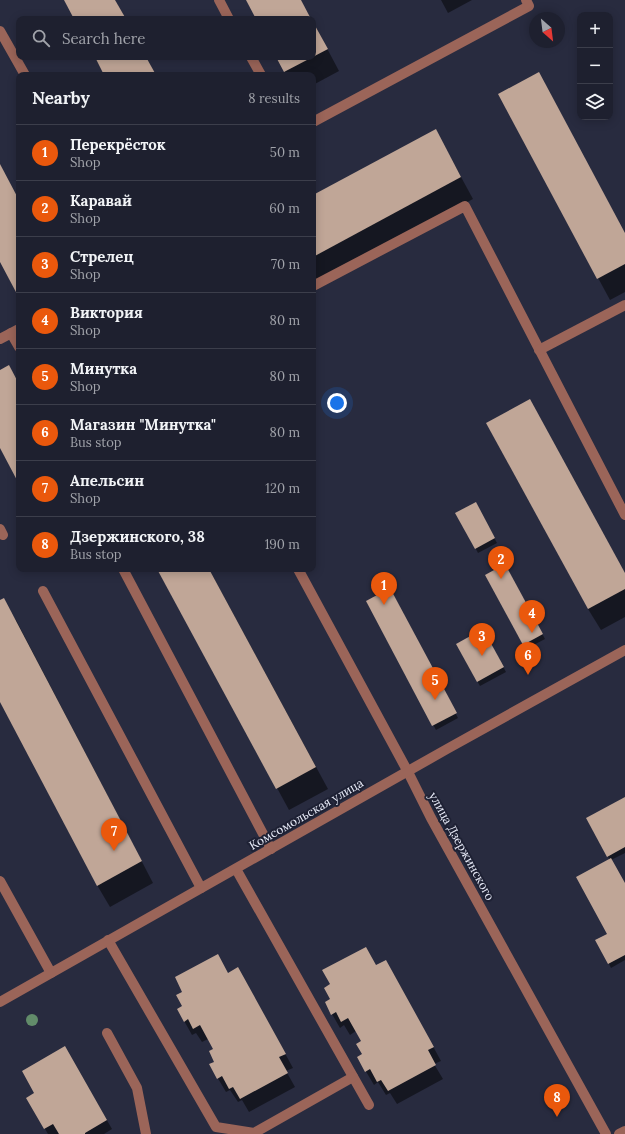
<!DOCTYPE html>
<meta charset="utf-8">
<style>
body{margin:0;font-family:Lora,serif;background:#2b2d3b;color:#f1f3f6}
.controls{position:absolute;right:12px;top:12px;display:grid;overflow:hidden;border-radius:8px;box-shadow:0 2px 10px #0003}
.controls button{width:36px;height:36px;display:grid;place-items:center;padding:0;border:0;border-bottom:1px solid #3c3e4b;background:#1e202f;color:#f1f3f6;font:20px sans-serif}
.compass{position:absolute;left:529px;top:12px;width:36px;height:36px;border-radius:50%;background:#1e202f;box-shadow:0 2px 10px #0003;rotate:152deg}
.you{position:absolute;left:337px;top:403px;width:14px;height:14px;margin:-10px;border:3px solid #fff;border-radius:50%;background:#1a73e8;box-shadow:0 0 0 6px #1a73e833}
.badge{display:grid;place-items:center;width:26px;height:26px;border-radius:50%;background:#ea580c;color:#fff;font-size:13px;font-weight:700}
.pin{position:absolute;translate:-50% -33px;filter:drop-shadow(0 1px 2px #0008)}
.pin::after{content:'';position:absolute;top:21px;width:14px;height:12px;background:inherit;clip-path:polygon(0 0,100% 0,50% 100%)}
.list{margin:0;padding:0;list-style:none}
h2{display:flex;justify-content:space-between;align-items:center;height:52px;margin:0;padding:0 16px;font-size:17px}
h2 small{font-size:13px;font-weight:400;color:#a1a3aa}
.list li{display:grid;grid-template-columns:26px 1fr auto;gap:12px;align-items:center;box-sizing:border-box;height:56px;padding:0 16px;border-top:1px solid #3c3e4b}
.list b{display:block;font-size:15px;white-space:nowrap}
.list p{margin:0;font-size:13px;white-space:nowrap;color:#a1a3aa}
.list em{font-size:13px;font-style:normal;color:#a1a3aa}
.icon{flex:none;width:22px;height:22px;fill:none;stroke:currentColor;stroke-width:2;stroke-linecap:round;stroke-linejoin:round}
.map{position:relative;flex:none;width:625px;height:1134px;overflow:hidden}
.search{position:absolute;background:#1e202f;box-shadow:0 2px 10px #0003;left:16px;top:16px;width:300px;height:44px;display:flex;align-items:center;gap:10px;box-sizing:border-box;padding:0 14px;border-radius:8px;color:#a1a3aa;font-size:15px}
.panel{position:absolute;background:#1e202f;box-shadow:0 2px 10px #0003;left:16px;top:72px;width:300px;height:500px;border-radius:8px}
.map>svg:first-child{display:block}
</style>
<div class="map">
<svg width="625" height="1134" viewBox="0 0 625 1134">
<rect width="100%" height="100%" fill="#282b3f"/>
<g fill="#0007">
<polygon points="441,0 472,0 448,13"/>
<polygon points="313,22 339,71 313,85 313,75 287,75 277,57 313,57"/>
<polygon points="499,95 625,234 625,292 610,300"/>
<polygon points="436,131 473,199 313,285 313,196"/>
<polygon points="475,503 497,543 478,553 457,513"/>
<polygon points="505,565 545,639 526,649 486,575"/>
<polygon points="158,569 209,569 328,789 289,810"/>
<polygon points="625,574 625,617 601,630 588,609"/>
<polygon points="390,589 458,718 436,730 367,601"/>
<polygon points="0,601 16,620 153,883 110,907 97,885 0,700"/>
<polygon points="483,630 506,672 480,686 457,644"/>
<polygon points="625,798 625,853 611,860 625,885 625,960 611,968 597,940 608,934 610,860 587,819"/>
<polygon points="376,967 394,975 441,1061 434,1064 443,1079 397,1104 390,1093 386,1095 378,1082 374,1085 358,1058 364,1055 362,1042 356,1031 350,1035 344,1025 340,1028 332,1014"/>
<polygon points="228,974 246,982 293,1068 286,1071 295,1087 249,1112 242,1100 238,1102 230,1090 226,1092 210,1065 216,1062 214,1049 208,1039 202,1042 196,1033 192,1035 178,1010"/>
<polygon points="65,1048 112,1129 104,1134 60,1134 59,1133 58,1134 48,1134 27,1098 35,1093"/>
</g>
<g fill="#c0a697">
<polygon points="64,0 115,0 126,19 74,19"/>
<polygon points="246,0 301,0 311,19 256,19"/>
<polygon points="313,22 328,49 284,72 276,57 313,57"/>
<polygon points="95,57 146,57 156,75 104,75"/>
<polygon points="539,72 625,233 625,264 597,279 498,94"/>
<polygon points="436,129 461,177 313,257 313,195"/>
<polygon points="0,164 19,200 19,293 17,294 0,262"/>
<polygon points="9,365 19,384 19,484 0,448 0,370"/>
<polygon points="530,399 625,573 625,589 588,609 486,423"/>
<polygon points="476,502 495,538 475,549 455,513"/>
<polygon points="505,564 543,634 523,645 485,575"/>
<polygon points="157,569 209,569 316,767 276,789"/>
<polygon points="390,588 457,713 432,726 366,601"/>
<polygon points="4,598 142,861 97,886 0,702 0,600"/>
<polygon points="483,629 504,667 477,682 456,644"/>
<polygon points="625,797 625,847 607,857 586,818"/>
<polygon points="611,858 625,883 625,955 608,964 595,940 607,934 576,877"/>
<polygon points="366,947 376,965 386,960 434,1047 428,1050 436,1065 388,1091 381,1080 377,1082 370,1069 365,1072 357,1057 362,1054 356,1044 361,1041 348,1018 341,1022 336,1012 331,1015 325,1002 330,999 324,988 330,984 322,970"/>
<polygon points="218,954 228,973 238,967 286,1054 279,1057 288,1073 240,1099 233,1087 229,1089 222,1076 217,1079 209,1064 214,1062 209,1051 213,1049 200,1025 193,1029 188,1019 184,1022 177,1009 182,1006 176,995 182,992 175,977"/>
<polygon points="65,1046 107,1120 85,1133 85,1134 59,1134 53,1124 44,1129 26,1098 34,1093 22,1071"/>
</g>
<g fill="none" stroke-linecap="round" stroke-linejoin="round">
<g stroke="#9b6559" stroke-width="10">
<polyline points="219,0 229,19"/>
<polyline points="0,31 25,75"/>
<polyline points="251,57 261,75"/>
<polyline points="313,122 529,6 526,0"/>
<polyline points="313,286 465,206 625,515"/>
<polyline points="11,333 19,347"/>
<polyline points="0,339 19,329"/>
<polyline points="539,350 625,305"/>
<polyline points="0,529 3,535"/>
<polyline points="123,569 271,849"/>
<polyline points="298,569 408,772 431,818 606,1134"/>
<polyline points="43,591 201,888"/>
<polyline points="236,869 369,1105"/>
<polyline points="0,881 51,973"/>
<polyline points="108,940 216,1127 254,1133 353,1077"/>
<polyline points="0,1002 447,749 625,650"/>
<polyline points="107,1033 137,1088 146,1134"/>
<polyline points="619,1134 625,1131"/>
</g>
</g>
<circle fill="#628c6a" cx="32" cy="1020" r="6"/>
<g text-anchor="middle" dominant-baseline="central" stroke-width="4" stroke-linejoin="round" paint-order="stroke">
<g font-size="12" fill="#eaedfa" stroke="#1e2134">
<text transform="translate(306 814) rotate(-30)">Комсомольская улица</text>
<text transform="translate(462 846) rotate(61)">улица Дзержинского</text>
</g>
</g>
</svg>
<div class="controls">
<button>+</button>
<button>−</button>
<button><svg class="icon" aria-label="layers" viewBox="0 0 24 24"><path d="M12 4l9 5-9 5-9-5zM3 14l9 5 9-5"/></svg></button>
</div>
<svg class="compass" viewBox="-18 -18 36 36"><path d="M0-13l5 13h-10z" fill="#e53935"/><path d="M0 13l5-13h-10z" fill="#a1a3aa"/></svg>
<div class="you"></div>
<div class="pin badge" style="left:384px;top:605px">1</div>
<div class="pin badge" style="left:501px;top:579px">2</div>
<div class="pin badge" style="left:482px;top:656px">3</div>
<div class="pin badge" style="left:532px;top:633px">4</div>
<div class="pin badge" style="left:435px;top:700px">5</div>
<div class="pin badge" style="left:528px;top:675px">6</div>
<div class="pin badge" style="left:114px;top:851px">7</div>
<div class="pin badge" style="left:557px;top:1117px">8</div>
<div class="search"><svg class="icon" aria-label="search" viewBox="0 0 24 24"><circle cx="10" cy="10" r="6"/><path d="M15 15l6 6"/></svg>Search here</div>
<section class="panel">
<h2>Nearby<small>8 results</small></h2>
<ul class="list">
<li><span class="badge">1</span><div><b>Перекрёсток</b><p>Shop</p></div><em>50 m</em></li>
<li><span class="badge">2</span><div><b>Каравай</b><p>Shop</p></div><em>60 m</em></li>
<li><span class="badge">3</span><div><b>Стрелец</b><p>Shop</p></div><em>70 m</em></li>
<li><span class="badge">4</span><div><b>Виктория</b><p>Shop</p></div><em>80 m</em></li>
<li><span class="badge">5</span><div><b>Минутка</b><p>Shop</p></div><em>80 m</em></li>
<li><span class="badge">6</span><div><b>Магазин &quot;Минутка&quot;</b><p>Bus stop</p></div><em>80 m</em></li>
<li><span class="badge">7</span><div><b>Апельсин</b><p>Shop</p></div><em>120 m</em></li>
<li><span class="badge">8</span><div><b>Дзержинского, 38</b><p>Bus stop</p></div><em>190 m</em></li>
</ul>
</section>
</div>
